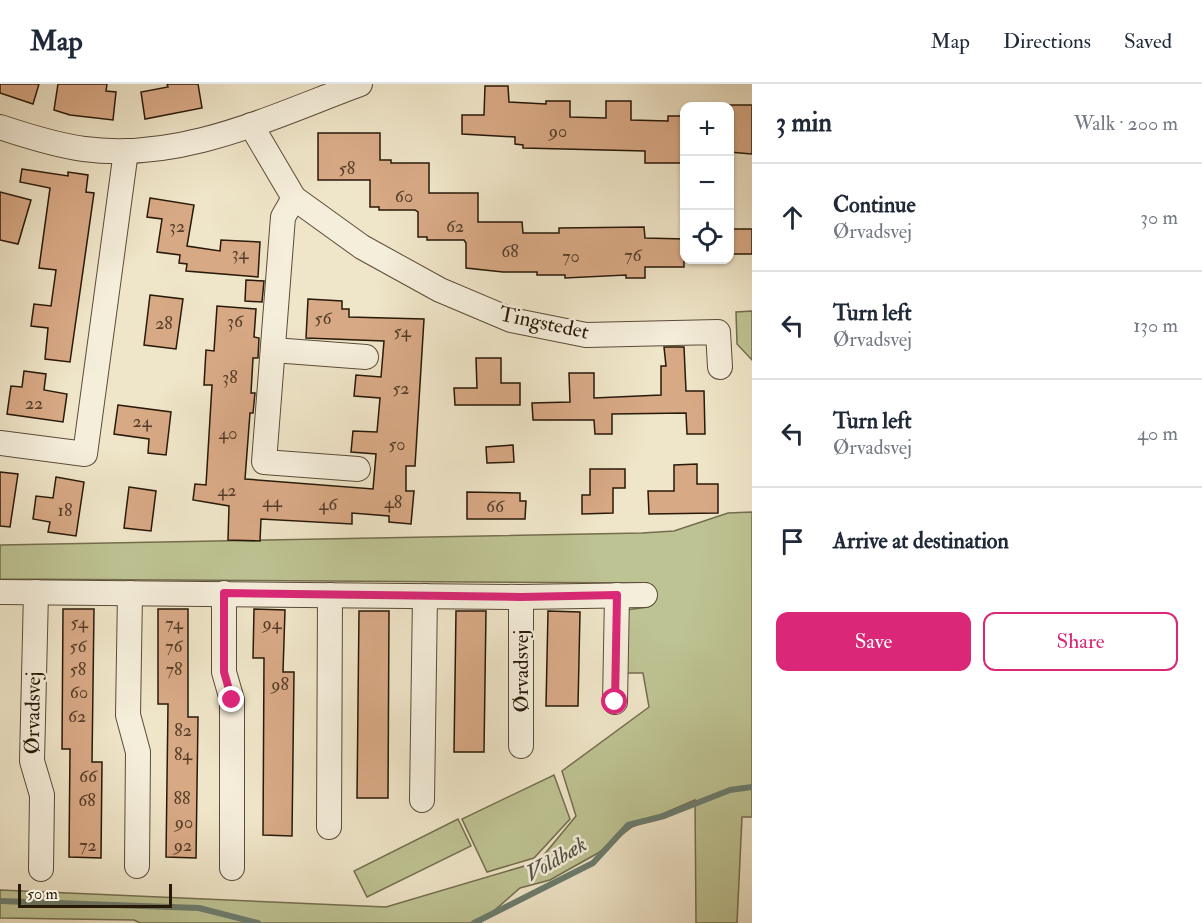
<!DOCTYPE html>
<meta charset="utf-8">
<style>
body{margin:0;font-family:"IM FELL Double Pica",serif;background:#f6f6f7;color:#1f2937}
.controls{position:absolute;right:18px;top:18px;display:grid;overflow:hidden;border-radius:12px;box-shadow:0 2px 4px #0004}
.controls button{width:54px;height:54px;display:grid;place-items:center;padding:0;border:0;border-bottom:2px solid #e0e1e3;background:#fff;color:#1f2937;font:30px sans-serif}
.scale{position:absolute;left:18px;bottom:15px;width:154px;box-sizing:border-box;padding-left:6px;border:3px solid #281909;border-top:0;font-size:16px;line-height:21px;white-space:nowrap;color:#281909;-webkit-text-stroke:4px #f5eedb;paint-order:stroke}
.stop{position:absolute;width:18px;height:18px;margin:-14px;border:4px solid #db2777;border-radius:50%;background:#fff}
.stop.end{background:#db2777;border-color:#fff;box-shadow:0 2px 6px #0008}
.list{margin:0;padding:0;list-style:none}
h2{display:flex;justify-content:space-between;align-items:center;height:78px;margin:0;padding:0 24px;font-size:26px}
h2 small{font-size:20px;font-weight:400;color:#747a83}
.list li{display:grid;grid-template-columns:39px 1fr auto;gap:18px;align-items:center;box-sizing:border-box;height:108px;padding:0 24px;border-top:2px solid #e0e1e3}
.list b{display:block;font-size:22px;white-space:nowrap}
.list p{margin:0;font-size:20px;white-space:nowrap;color:#747a83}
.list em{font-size:20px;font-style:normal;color:#747a83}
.actions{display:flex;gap:12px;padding:18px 24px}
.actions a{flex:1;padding:14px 0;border:2px solid #db2777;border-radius:12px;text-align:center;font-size:21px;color:#db2777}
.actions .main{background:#db2777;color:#fff}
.icon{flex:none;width:33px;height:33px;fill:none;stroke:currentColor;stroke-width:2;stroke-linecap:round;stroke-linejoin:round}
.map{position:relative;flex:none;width:752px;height:839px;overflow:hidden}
header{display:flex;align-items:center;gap:36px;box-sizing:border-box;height:84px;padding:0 30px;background:#fff;border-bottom:2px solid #e0e1e3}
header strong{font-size:28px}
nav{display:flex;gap:33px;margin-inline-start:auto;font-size:21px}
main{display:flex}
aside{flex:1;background:#fff}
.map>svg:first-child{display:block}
</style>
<header>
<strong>Map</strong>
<nav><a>Map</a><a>Directions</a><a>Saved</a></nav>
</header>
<main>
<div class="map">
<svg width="752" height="839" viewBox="0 0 752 839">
<rect width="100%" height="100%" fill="#efe5c8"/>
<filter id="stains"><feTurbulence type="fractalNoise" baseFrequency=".00333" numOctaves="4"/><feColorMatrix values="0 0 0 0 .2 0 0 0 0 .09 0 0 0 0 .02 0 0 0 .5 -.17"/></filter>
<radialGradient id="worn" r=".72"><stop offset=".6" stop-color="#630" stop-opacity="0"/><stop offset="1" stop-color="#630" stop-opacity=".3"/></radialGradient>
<g fill="#bec393" stroke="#736e4e" stroke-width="1.5">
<polygon points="752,227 752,276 737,260 736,228"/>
<polygon points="752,428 752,733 742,733 737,839 696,839 695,716 632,743 598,769 550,796 520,804 480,839 140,839 134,836 0,834 0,806 386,823 538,778 576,732 562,687 649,623 643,589 627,589 626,526 648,523 648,499 0,495 0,461 642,449 674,447 728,429"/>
<polygon points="554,691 570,735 534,774 487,788 462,735"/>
<polygon points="458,735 471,762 367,813 354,787"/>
</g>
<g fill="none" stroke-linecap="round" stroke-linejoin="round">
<g stroke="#6c7d6f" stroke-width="6">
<polyline points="0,817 199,824 258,839"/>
<polyline points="474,839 593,779 628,741 664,732 730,706 752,703"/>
</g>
</g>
<g fill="#d8a985" stroke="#281909" stroke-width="1.5">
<polygon points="0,0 39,0 33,20 0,9"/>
<polygon points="58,0 107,0 106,7 116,8 113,36 70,31 54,26"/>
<polygon points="167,0 198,0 202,24 145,35 141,8 168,3"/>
<polygon points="485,2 508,2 509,18 546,20 546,17 570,17 570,33 606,34 606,17 631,17 631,36 668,37 668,32 684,32 684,79 645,79 645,67 523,64 523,61 515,60 515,53 462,50 462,31 484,31"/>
<polygon points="729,21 752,21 752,70 729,68"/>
<polygon points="318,49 380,49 380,76 391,76 391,79 429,79 429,109 478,109 478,138 522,138 523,149 559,149 559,144 644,143 645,154 684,155 684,183 645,183 645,194 626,194 626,191 565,194 565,191 537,191 537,188 503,188 466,184 466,159 464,156 427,156 427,153 418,153 418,128 415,126 379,126 379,123 370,123 370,96 318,96"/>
<polygon points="22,85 68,92 68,88 88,91 86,108 94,109 70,278 45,275 48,244 31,242 34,220 51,222 56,186 39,184 50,104 20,98"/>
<polygon points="0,108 31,116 18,160 0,156"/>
<polygon points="150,114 194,121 187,162 220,167 221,156 260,158 258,193 186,187 187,180 179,179 180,171 157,168 162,135 147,133"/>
<rect x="729" y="145" width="23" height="25"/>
<polygon points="246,196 264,197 262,218 245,217"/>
<polygon points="150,211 183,215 176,265 144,261"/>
<polygon points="308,215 342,217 342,225 349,225 349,233 424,235 415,382 406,382 406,407 414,407 411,440 389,438 389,432 352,429 352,440 261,435 260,457 228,456 229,422 193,416 195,400 206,401 212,301 204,301 206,266 214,267 217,222 256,225 254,253 259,254 258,274 253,274 251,309 255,309 253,329 250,329 245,395 373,405 376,370 351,368 353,347 377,348 380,314 354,312 356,291 381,293 384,257 306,254"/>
<polygon points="664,263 684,263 686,307 704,307 705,350 687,350 686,329 612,330 612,350 595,350 594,336 533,336 532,319 570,318 569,289 594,289 594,314 661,311 661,282 666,282"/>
<polygon points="476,274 501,274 501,299 520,299 520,321 455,321 454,304 477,304"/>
<polygon points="24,287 46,290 44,306 67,310 63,338 7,330 11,302 22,303"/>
<polygon points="118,321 171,328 166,371 148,369 149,355 114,350"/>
<polygon points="513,361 514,378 487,379 486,363"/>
<polygon points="697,380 697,400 718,400 718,429 649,430 648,407 674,407 674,381"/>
<polygon points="590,385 625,385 625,404 613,404 613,429 582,430 582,411 590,411"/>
<polygon points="0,388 18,390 10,443 0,442"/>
<polygon points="56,393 84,398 76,452 48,448 50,438 33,435 36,412 53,414"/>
<polygon points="129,403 156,407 151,447 124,444"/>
<polygon points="467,408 520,409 520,417 526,417 525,435 467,435"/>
<polygon points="63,525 94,525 92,678 102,678 101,774 69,773 70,665 62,665"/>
<polygon points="158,525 188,525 188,633 198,633 196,774 166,773 168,620 158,620"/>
<polygon points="254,525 285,526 283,588 294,588 292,752 263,751 264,574 253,574"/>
<polygon points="359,527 389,527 388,714 357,714"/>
<polygon points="456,527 486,527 484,668 454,668"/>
<polygon points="548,527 580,528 578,622 546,622"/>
</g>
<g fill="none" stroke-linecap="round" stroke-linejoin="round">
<g stroke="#5a4c39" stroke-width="26">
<g id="minor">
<polyline points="251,41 294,114 362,163 440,206 511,236 586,251 718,248 720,283"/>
<path d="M0 43C27 52 55 61 84 65 181 78 271 33 360 0"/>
<polyline points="294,114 283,133 264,378 358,385"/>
<polyline points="273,266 366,273"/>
<polyline points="0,359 85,370 126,67"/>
<polyline points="0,508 521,513 645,511"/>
<polyline points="36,508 32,677 42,711 41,785"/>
<polyline points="130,509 128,631 138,668 137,782"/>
<polyline points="224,509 224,588 232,616 232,784"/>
<polyline points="615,618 617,511"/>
<polyline points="521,662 521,513"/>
<polyline points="422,716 425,512"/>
<polyline points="329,743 330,511"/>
</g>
</g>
<use href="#minor" stroke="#f5eedb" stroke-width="24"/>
</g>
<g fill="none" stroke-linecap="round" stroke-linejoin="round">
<polyline stroke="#db2777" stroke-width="8" points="232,616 224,588 224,509 521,513 617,511 615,618"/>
</g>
<g text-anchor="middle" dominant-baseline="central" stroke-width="5" stroke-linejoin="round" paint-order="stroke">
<g font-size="18" fill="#543d28">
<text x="558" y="47">90</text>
<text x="347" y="84">58</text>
<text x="404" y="112">60</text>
<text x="177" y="142">32</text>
<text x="455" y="142">62</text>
<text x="510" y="167">68</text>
<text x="240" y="169">34</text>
<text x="633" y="171">76</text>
<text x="571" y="172">70</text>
<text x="323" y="234">56</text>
<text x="235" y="237">36</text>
<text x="164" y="239">28</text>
<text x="402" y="247">54</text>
<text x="230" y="293">38</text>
<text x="401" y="304">52</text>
<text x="34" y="319">22</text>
<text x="142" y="337">24</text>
<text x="228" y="349">40</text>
<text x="397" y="360">50</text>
<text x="227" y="406">42</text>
<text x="272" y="417">44</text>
<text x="393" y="418">48</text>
<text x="328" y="420">46</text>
<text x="495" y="422">66</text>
<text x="65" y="426">18</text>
<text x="79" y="538">54</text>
<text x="174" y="539">74</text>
<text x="272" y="539">94</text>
<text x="78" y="562">56</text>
<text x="174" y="562">76</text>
<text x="78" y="585">58</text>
<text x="174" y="585">78</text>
<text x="280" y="600">98</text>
<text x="79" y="608">60</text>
<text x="77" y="632">62</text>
<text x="183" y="646">82</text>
<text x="183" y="670">84</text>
<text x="88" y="692">66</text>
<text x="182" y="714">88</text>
<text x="87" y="716">68</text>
<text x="184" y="738">90</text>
<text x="88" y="761">72</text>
<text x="183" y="761">92</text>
</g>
<g font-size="21" fill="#281909" stroke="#f5eedb">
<text transform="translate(544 239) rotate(12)">Tingstedet</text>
<text transform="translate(521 587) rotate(-90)">Ørvadsvej</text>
<text transform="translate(33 629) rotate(-89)">Ørvadsvej</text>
</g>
<g font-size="22" font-style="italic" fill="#505344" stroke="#f5eedb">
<text transform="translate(556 775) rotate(-30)">Voldbæk</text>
</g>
</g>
<rect width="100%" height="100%" filter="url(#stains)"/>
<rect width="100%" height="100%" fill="url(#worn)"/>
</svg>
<div class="controls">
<button>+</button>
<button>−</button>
<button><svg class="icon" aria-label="locate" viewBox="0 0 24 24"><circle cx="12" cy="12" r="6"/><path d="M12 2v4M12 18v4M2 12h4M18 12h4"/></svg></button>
</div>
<div class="scale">50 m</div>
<div class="stop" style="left:615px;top:618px"></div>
<div class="stop end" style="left:232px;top:616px"></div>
</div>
<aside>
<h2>3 min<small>Walk · 200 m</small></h2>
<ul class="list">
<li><svg class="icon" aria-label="ahead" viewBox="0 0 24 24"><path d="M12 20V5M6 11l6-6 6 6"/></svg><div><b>Continue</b><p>Ørvadsvej</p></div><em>30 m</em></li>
<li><svg class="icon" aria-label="left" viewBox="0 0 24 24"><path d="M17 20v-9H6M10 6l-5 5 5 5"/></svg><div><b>Turn left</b><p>Ørvadsvej</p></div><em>130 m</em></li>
<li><svg class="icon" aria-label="left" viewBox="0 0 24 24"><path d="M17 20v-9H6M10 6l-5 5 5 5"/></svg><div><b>Turn left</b><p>Ørvadsvej</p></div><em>40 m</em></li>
<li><svg class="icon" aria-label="arrive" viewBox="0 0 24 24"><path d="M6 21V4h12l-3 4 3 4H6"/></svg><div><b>Arrive at destination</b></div></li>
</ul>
<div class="actions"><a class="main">Save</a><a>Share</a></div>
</aside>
</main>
